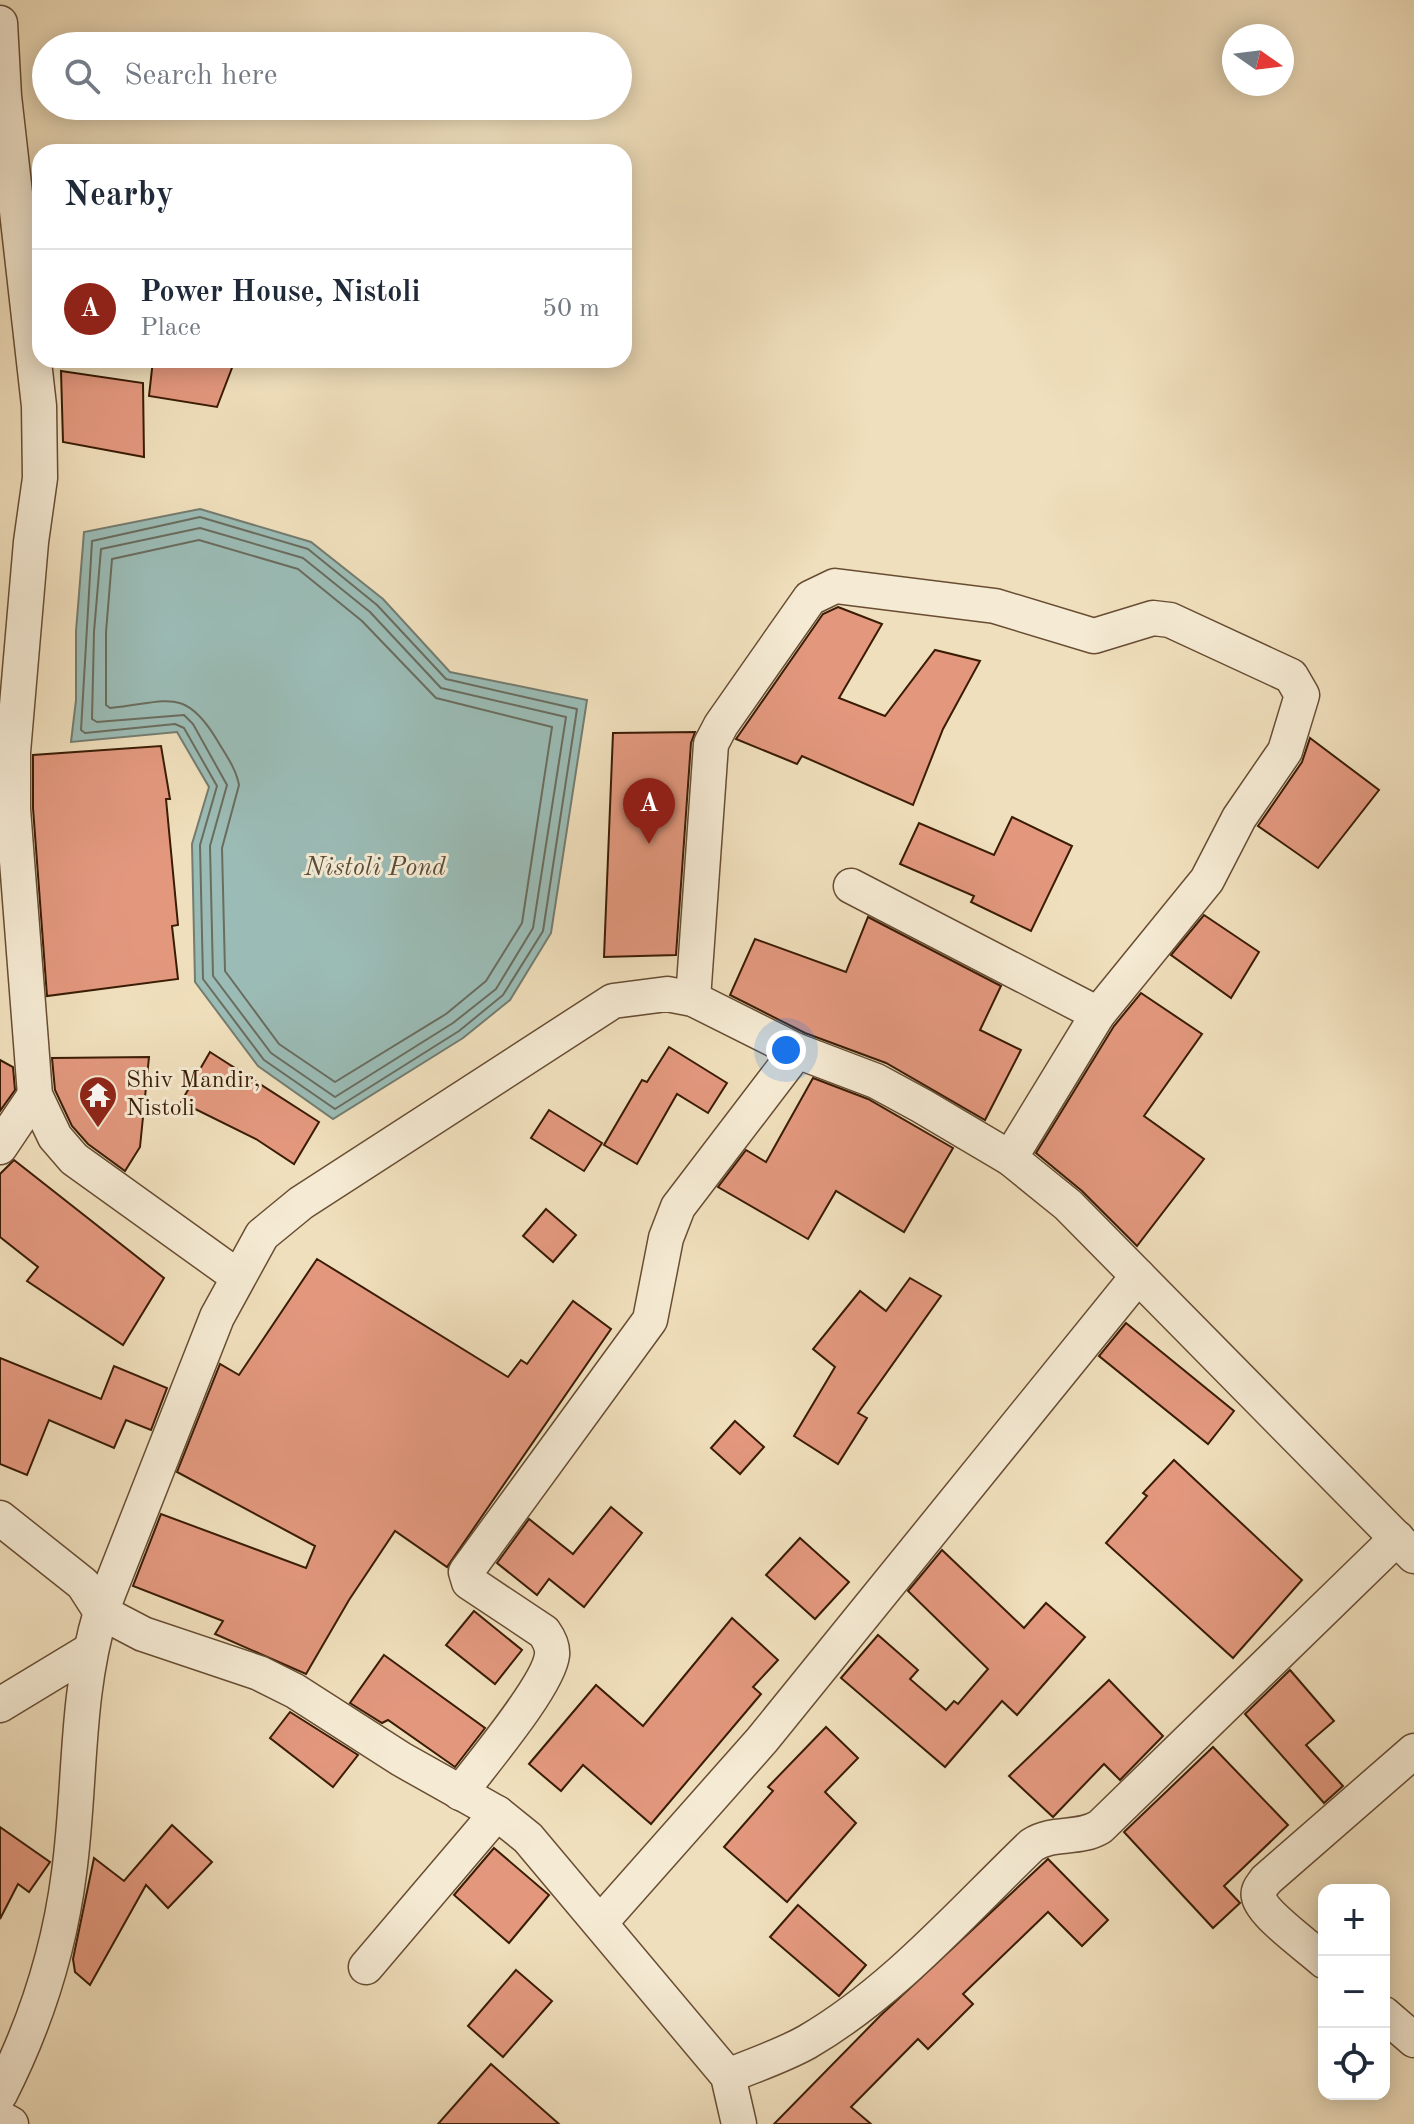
<!DOCTYPE html>
<meta charset="utf-8">
<style>
body{margin:0;font-family:"Old Standard TT",serif;background:#f6f6f7;color:#1f2937}
.controls{position:absolute;right:24px;bottom:24px;display:grid;overflow:hidden;border-radius:16px;box-shadow:0 4px 20px #0003}
.controls button{width:72px;height:72px;display:grid;place-items:center;padding:0;border:0;border-bottom:2px solid #e0e1e3;background:#fff;color:#1f2937;font:40px sans-serif}
.compass{position:absolute;left:1222px;top:24px;width:72px;height:72px;border-radius:50%;background:#fff;box-shadow:0 4px 20px #0003;rotate:104deg}
.you{position:absolute;left:786px;top:1050px;width:28px;height:28px;margin:-20px;border:6px solid #fff;border-radius:50%;background:#1a73e8;box-shadow:0 0 0 12px #1a73e833}
.badge{display:grid;place-items:center;width:52px;height:52px;border-radius:50%;background:#8f2418;color:#fff;font-size:26px;font-weight:700}
.pin{position:absolute;translate:-50% -66px;filter:drop-shadow(0 2px 4px #0008)}
.pin::after{content:'';position:absolute;top:42px;width:28px;height:24px;background:inherit;clip-path:polygon(0 0,100% 0,50% 100%)}
.list{margin:0;padding:0;list-style:none}
h2{display:flex;justify-content:space-between;align-items:center;height:104px;margin:0;padding:0 32px;font-size:34px}
h2 small{font-size:26px;font-weight:400;color:#747a83}
.list li{display:grid;grid-template-columns:52px 1fr auto;gap:24px;align-items:center;box-sizing:border-box;height:120px;padding:0 32px;border-top:2px solid #e0e1e3}
.list b{display:block;font-size:30px;white-space:nowrap}
.list p{margin:0;font-size:26px;white-space:nowrap;color:#747a83}
.list em{font-size:26px;font-style:normal;color:#747a83}
.icon{flex:none;width:44px;height:44px;fill:none;stroke:currentColor;stroke-width:2;stroke-linecap:round;stroke-linejoin:round}
.map{position:relative;flex:none;width:1414px;height:2124px;overflow:hidden}
.search{position:absolute;background:#fff;box-shadow:0 4px 20px #0003;left:32px;top:32px;width:600px;height:88px;display:flex;align-items:center;gap:20px;box-sizing:border-box;padding:0 28px;border-radius:44px;color:#747a83;font-size:30px}
.panel{position:absolute;background:#fff;box-shadow:0 4px 20px #0003;left:32px;top:144px;width:600px;height:224px;border-radius:24px}
.map>svg:first-child{display:block}
</style>
<div class="map">
<svg width="1414" height="2124" viewBox="0 0 1414 2124">
<rect width="100%" height="100%" fill="#f0dfbc"/>
<filter id="stains"><feTurbulence type="fractalNoise" baseFrequency=".0025" numOctaves="4"/><feColorMatrix values="0 0 0 0 .2 0 0 0 0 .09 0 0 0 0 .02 0 0 0 .5 -.17"/></filter>
<radialGradient id="worn" r=".72"><stop offset=".6" stop-color="#630" stop-opacity="0"/><stop offset="1" stop-color="#630" stop-opacity=".3"/></radialGradient>
<polygon fill="#9bbcb6" stroke="#747c6f" stroke-width="2" points="200,509 311,542 383,599 450,672 587,700 551,933 510,1000 463,1038 333,1119 258,1066 195,982 192,844 209,787 177,732 71,742 76,700 76,631 84,532"/>
<g fill="none" stroke-linecap="round" stroke-linejoin="round">
<g stroke="#6a6c5e" stroke-width="2">
<polygon points="200,517 308,549 377,605 446,679 577,709 543,931 503,995 459,1031 335,1109 264,1060 203,979 200,845 217,786 184,728 175,724 85,733 81,730 92,541"/>
<polygon points="200,528 303,558 370,612 441,688 566,717 533,928 496,989 453,1023 335,1097 271,1053 213,976 210,846 227,785 193,724 184,715 97,722 92,719 94,632 101,549"/>
<path d="M199 540 298 569 362 621 436 698 552 727 522 923 486 981 446 1014 335 1082 279 1044 225 971 222 848 239 785C236 768 225 754 217 740 184 685 166 703 110 708L106 705V632L112 559Z"/>
</g>
</g>
<g fill="#e3987e" stroke="#3a1c05" stroke-width="2">
<polygon points="153,360 235,360 217,407 149,396"/>
<polygon points="61,371 143,383 144,457 63,442"/>
<polygon points="838,607 882,624 839,698 885,716 935,650 980,661 943,729 913,805 802,756 797,764 736,739 823,614"/>
<polygon points="695,732 691,743 676,955 604,957 613,733"/>
<polygon points="1310,738 1379,790 1318,868 1258,826 1302,762"/>
<polygon points="161,746 170,799 166,799 178,925 172,926 178,979 47,996 33,808 33,755"/>
<polygon points="1012,817 1072,846 1031,931 971,902 974,896 900,864 919,823 994,855"/>
<polygon points="1204,915 1259,952 1231,998 1171,955"/>
<polygon points="868,917 1001,986 980,1030 1021,1050 985,1120 886,1063 805,1033 730,995 755,939 846,972"/>
<polygon points="1141,993 1202,1034 1144,1116 1204,1159 1137,1246 1082,1191 1036,1153 1114,1026"/>
<polygon points="669,1047 727,1083 708,1113 677,1094 637,1164 604,1145 642,1080 647,1082"/>
<polygon points="210,1052 319,1122 294,1164 256,1139 181,1102"/>
<polygon points="149,1057 140,1147 125,1171 88,1144 72,1126 55,1090 52,1058"/>
<polygon points="0,1060 13,1067 15,1090 0,1111"/>
<polygon points="813,1078 868,1099 953,1148 904,1232 836,1191 808,1239 718,1187 746,1150 766,1162"/>
<polygon points="549,1110 602,1143 584,1171 531,1138"/>
<polygon points="14,1160 164,1278 123,1345 27,1281 38,1267 0,1237 0,1174"/>
<polygon points="546,1209 576,1235 553,1262 523,1236"/>
<polygon points="317,1259 508,1377 521,1360 527,1364 573,1301 611,1329 447,1567 395,1531 349,1600 306,1674 215,1634 223,1621 133,1586 161,1514 306,1568 315,1546 177,1472 220,1364 239,1375"/>
<polygon points="910,1278 941,1296 858,1413 867,1418 838,1464 794,1436 835,1367 813,1349 860,1291 886,1311"/>
<polygon points="1126,1323 1234,1411 1208,1444 1099,1356"/>
<polygon points="0,1358 101,1399 114,1366 167,1388 151,1430 126,1420 114,1448 49,1420 27,1475 0,1464"/>
<polygon points="735,1421 764,1447 740,1474 711,1448"/>
<polygon points="1174,1460 1302,1580 1233,1658 1106,1543 1147,1496 1143,1493"/>
<polygon points="611,1507 642,1533 584,1607 549,1579 537,1595 497,1563 529,1519 573,1554"/>
<polygon points="800,1538 849,1582 815,1619 766,1575"/>
<polygon points="942,1550 1024,1628 1046,1603 1085,1637 1017,1715 1002,1701 945,1767 841,1678 878,1635 918,1670 910,1679 946,1710 954,1701 958,1704 988,1669 908,1591"/>
<polygon points="474,1611 522,1650 495,1684 446,1645"/>
<polygon points="732,1618 778,1660 753,1687 761,1694 651,1824 583,1765 561,1791 529,1764 596,1685 643,1726"/>
<polygon points="384,1655 485,1728 455,1767 388,1720 382,1723 350,1703"/>
<polygon points="1290,1670 1334,1721 1306,1745 1343,1786 1324,1803 1245,1714"/>
<polygon points="1109,1680 1163,1736 1120,1780 1104,1764 1053,1817 1009,1776"/>
<polygon points="290,1712 358,1755 333,1787 270,1738"/>
<polygon points="826,1727 858,1758 825,1792 856,1823 787,1902 724,1847 773,1791 768,1787"/>
<polygon points="1213,1747 1288,1825 1224,1886 1240,1903 1213,1928 1124,1832"/>
<polygon points="172,1825 212,1862 168,1908 146,1885 90,1985 75,1972 73,1959 94,1858 124,1881"/>
<polygon points="0,1827 50,1862 29,1892 18,1884 0,1919"/>
<polygon points="494,1848 549,1895 509,1943 454,1895"/>
<polygon points="1048,1859 1108,1920 1082,1946 1048,1912 963,1994 973,2004 928,2049 918,2039 851,2107 871,2124 774,2124 880,2016"/>
<polygon points="798,1905 866,1965 839,1996 770,1937"/>
<polygon points="516,1970 552,2001 503,2057 468,2026"/>
<polygon points="491,2064 559,2124 438,2124"/>
</g>
<g fill="none" stroke-linecap="round" stroke-linejoin="round">
<g stroke="#684d33" stroke-width="37">
<g id="minor">
<polyline points="0,23 4,96 39,406 40,478 31,542 13,752 13,809 35,1095 55,1137 74,1159 237,1276"/>
<polyline points="851,886 1098,1014"/>
<polyline points="693,999 711,744 721,725 810,598 835,586 995,606 1094,636 1153,618 1170,620 1291,676 1302,695 1285,751 1239,818 1207,880 1098,1014 1010,1158"/>
<polyline points="0,1147 35,1095"/>
<polyline points="0,1518 83,1584 101,1612 143,1634 259,1673 295,1691 401,1759 497,1813 528,1838 728,2076 739,2124"/>
<polyline points="0,1705 89,1651"/>
<path d="M460 1793C480 1766 549 1685 552 1655 553 1646 549 1639 544 1632L469 1582 466 1572 650 1320 666 1238 678 1207 797 1051"/>
<polyline points="600,1923 762,1740 1138,1276"/>
<path d="M1324 1961C1310 1948 1262 1914 1259 1897 1257 1890 1262 1886 1266 1880L1414 1751"/>
<polyline points="366,1967 497,1813"/>
<polyline points="1384,2014 1414,2040"/>
<path d="M728 2076C754 2065 782 2056 807 2042 893 1992 961 1913 1032 1845 1054 1831 1078 1840 1100 1827L1397 1538"/>
<path d="M0 2094C36 2023 59 1952 69 1873 81 1785 75 1697 101 1612L217 1317 262 1235 301 1203 613 1001 667 994 693 999 797 1051 876 1081 922 1106 1010 1158 1068 1205 1414 1556"/>
<polyline points="0,2118 11,2124"/>
</g>
</g>
<use href="#minor" stroke="#f5ead3" stroke-width="34"/>
</g>
<defs>
<g id="temple-pin" transform="scale(2)"><path d="M0 17L-7.5 6A9.5 9.5 0 1 1 7.5 6Z" fill="#8f2418" stroke="#f5ead3"/><path d="M0-6L5-2H3V0L6.5 2.5H4V6H1.5V3h-3V6H-4V2.5H-6.5L-3 0V-2H-5Z" fill="#fff"/></g>
</defs>
<g fill-rule="evenodd">
<use href="#temple-pin" x="98" y="1095"/>
</g>
<g text-anchor="middle" dominant-baseline="central" stroke-width="6" stroke-linejoin="round" paint-order="stroke">
<g font-size="24" fill="#3a1c05" stroke="#f5ead3" text-anchor="start">
<text x="126" y="1081">Shiv Mandir,<tspan x="126" dy="28">Nistoli</tspan></text>
</g>
<g font-size="26" font-style="italic" fill="#574c3a" stroke="#f5ead3">
<text x="375" y="868">Nistoli Pond</text>
</g>
</g>
<rect width="100%" height="100%" filter="url(#stains)"/>
<rect width="100%" height="100%" fill="url(#worn)"/>
</svg>
<div class="controls">
<button>+</button>
<button>−</button>
<button><svg class="icon" aria-label="locate" viewBox="0 0 24 24"><circle cx="12" cy="12" r="6"/><path d="M12 2v4M12 18v4M2 12h4M18 12h4"/></svg></button>
</div>
<svg class="compass" viewBox="-18 -18 36 36"><path d="M0-13l5 13h-10z" fill="#e53935"/><path d="M0 13l5-13h-10z" fill="#747a83"/></svg>
<div class="you"></div>
<div class="pin badge" style="left:649px;top:844px">A</div>
<div class="search"><svg class="icon" aria-label="search" viewBox="0 0 24 24"><circle cx="10" cy="10" r="6"/><path d="M15 15l6 6"/></svg>Search here</div>
<section class="panel">
<h2>Nearby<small></small></h2>
<ul class="list">
<li><span class="badge">A</span><div><b>Power House, Nistoli</b><p>Place</p></div><em>50 m</em></li>
</ul>
</section>
</div>
